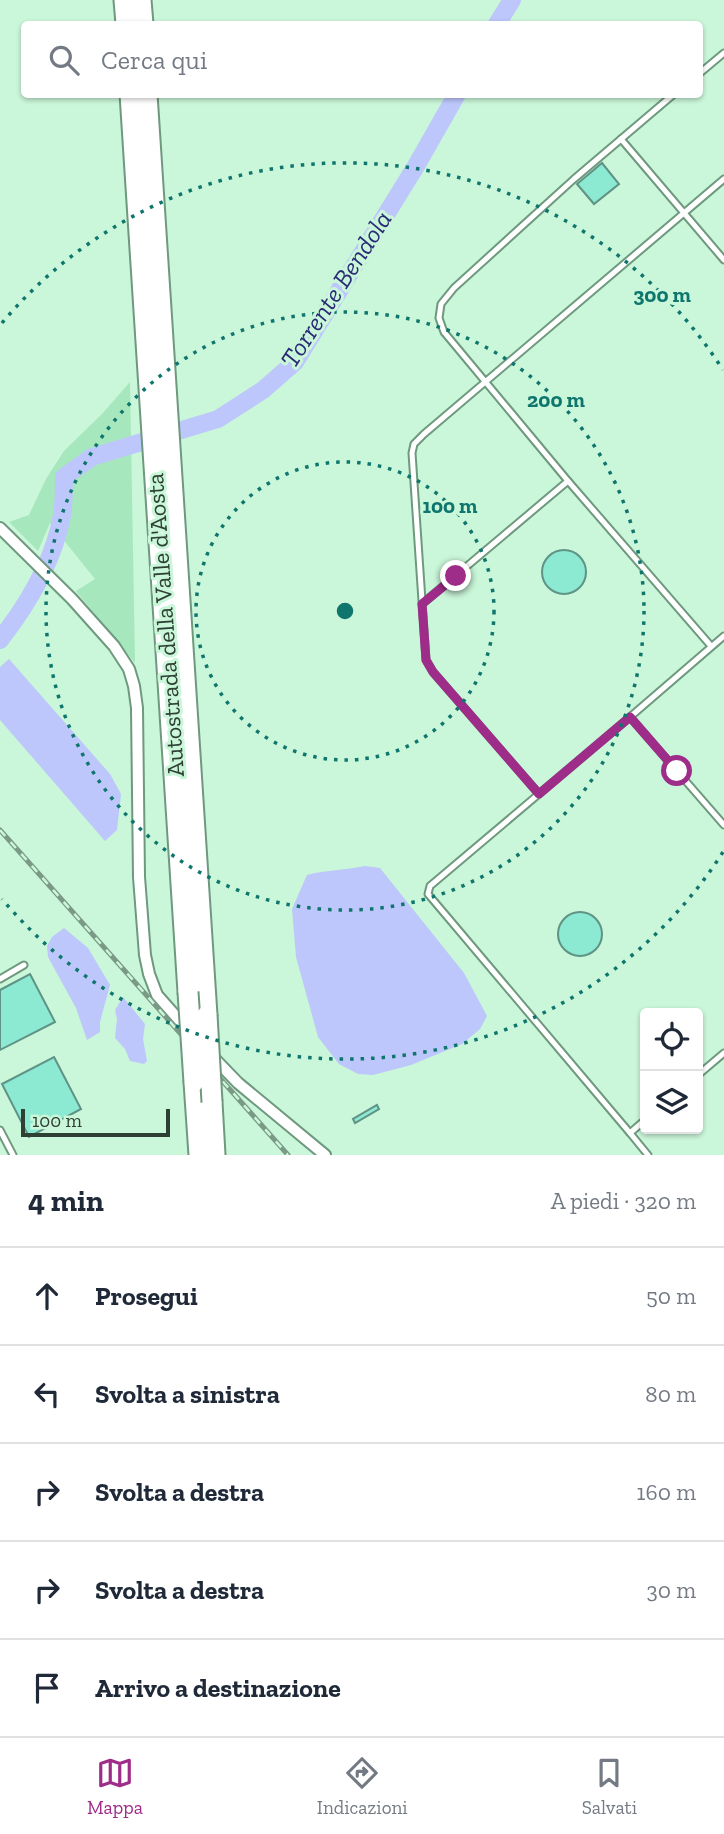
<!DOCTYPE html>
<html lang="it">
<meta charset="utf-8">
<style>
body{margin:0;font-family:"Zilla Slab",serif;background:#f2f2f3;color:#1f2937}
.controls{position:absolute;right:21px;bottom:21px;display:grid;overflow:hidden;border-radius:7px;box-shadow:0 2px 5px #0004}
.controls button{width:63px;height:63px;display:grid;place-items:center;padding:0;border:0;border-bottom:2px solid #e0e1e3;background:#fff;color:#1f2937;font:35px sans-serif}
.scale{position:absolute;left:21px;bottom:18px;width:149px;box-sizing:border-box;padding-left:7px;border:4px solid #2e4034;border-top:0;font-size:19px;line-height:24px;white-space:nowrap;color:#2e4034;-webkit-text-stroke:5px #caf6d9;paint-order:stroke}
.stop{position:absolute;width:21px;height:21px;margin:-16px;border:5px solid #9e2c89;border-radius:50%;background:#fff}
.stop.end{background:#9e2c89;border-color:#fff;box-shadow:0 2px 7px #0008}
.list{margin:0;padding:0;list-style:none}
h2{display:flex;justify-content:space-between;align-items:center;height:91px;margin:0;padding:0 28px;font-size:30px}
h2 small{font-size:23px;font-weight:400;color:#747a83}
.list li{display:grid;grid-template-columns:46px 1fr auto;gap:21px;align-items:center;box-sizing:border-box;height:98px;padding:0 28px;border-top:2px solid #e0e1e3}
.list b{display:block;font-size:26px;white-space:nowrap}
.list em{font-size:23px;font-style:normal;color:#747a83}
.icon{flex:none;width:38px;height:38px;fill:none;stroke:currentColor;stroke-width:2;stroke-linecap:round;stroke-linejoin:round}
.map{position:relative;flex:none;width:724px;height:1155px;overflow:hidden}
.search{position:absolute;background:#fff;box-shadow:0 2px 5px #0004;left:21px;right:21px;top:21px;height:77px;display:flex;align-items:center;gap:18px;box-sizing:border-box;padding:0 24px;border-radius:7px;color:#747a83;font-size:26px}
.sheet{height:581px;background:#fff}
nav{display:flex;justify-content:space-around;align-items:center;box-sizing:border-box;height:98px;border-top:2px solid #e0e1e3;background:#fff;font-size:19px;color:#747a83}
nav a{display:grid;justify-items:center;gap:4px}
nav .on{color:#9e2c89}
.map>svg:first-child{display:block}
</style>
<div class="map">
<svg width="724" height="1155" viewBox="0 0 724 1155">
<rect width="100%" height="100%" fill="#caf6d9"/>
<polygon fill="#a6e7bd" points="130,382 135,663 76,591 95,579 50,523 38,551 9,522 29,515 46,479 64,451 103,413"/>
<g fill="#bdc7fc">
<polygon points="9,659 110,774 121,794 117,830 105,841 0,720 0,667"/>
<path d="M365 866 380 868 464 973 487 1016 480 1029 462 1044 411 1065 373 1075 358 1074 339 1064 318 1037 296 957 292 909 307 875C326 870 346 870 365 866Z"/>
<polygon points="64,928 88,948 110,985 100,1022 100,1032 87,1040 76,1008 48,957 47,946 52,937"/>
<polygon points="123,997 145,1024 143,1039 147,1061 144,1064 130,1061 125,1049 115,1038 117,1019 115,1010"/>
</g>
<g fill="none" stroke-linecap="round" stroke-linejoin="round">
<g stroke="#bdc7fc" stroke-width="18">
<polyline points="497,24 512,0"/>
<path d="M0 640C28 604 54 561 62 515 64 503 64 489 64 477L92 457 218 419 263 390 295 362 416 166 457 94"/>
</g>
</g>
<g fill="#8ce9d2" stroke="#5e9385" stroke-width="2">
<polygon points="602,163 619,184 594,204 577,184"/>
<circle cx="564" cy="572" r="22"/>
<circle cx="580" cy="934" r="22"/>
<polygon points="30,974 55,1022 0,1050 0,990"/>
<polygon points="54,1057 81,1109 29,1137 2,1084"/>
<polygon points="377,1105 379,1109 355,1123 353,1119"/>
</g>
<g fill="none" stroke-linecap="round" stroke-linejoin="round">
<g stroke="#6f997e" stroke-width="9">
<g id="lane">
<polyline points="700,73 724,53"/>
<polyline points="674,94 574,179 454,288 441,304 439,318 444,332 568,481 711,646"/>
<polyline points="621,139 724,260"/>
<polyline points="422,604 568,481"/>
<polyline points="724,636 630,717 724,825"/>
<polyline points="630,717 430,886 428,894 630,1133 645,1120"/>
<polyline points="539,794 433,672 426,660 412,453 414,444 424,434 724,179"/>
<polyline points="0,979 24,965"/>
<polyline points="698,1075 724,1053"/>
<polyline points="0,1130 13,1155"/>
<polyline points="630,1133 648,1155"/>
</g>
</g>
<g stroke="#6f997e" stroke-width="14">
<g id="street">
<polyline points="0,528 72,599 114,646 129,669 134,686 137,708 139,877 145,955 149,974 157,995 188,1030"/>
<polyline points="211,1055 238,1083 325,1155"/>
</g>
</g>
<g stroke="#6f997e" stroke-width="23">
<g id="highway">
<polyline points="124,0 126,24"/>
<polyline points="141,0 143,24"/>
<polyline points="130,94 188,992"/>
<polyline points="147,94 207,1015"/>
<polyline points="194,1082 199,1155"/>
<polyline points="212,1102 215,1155"/>
</g>
</g>
<use href="#lane" stroke="#fff" stroke-width="5"/>
<use href="#street" stroke="#fff" stroke-width="10"/>
<use href="#highway" stroke="#fff" stroke-width="19"/>
<g stroke="#7b9a86" stroke-width="5">
<polyline id="rail" points="0,830 288,1155"/>
</g>
<use href="#rail" stroke="#caf6d9" stroke-width="2.5" stroke-dasharray="8" stroke-linecap="butt"/>
<g stroke="#6f997e" stroke-width="23" stroke-linecap="butt">
<g id="highway-bridge">
<polyline points="188,992 194,1082"/>
<polyline points="207,1015 212,1102"/>
</g>
</g>
<use href="#highway-bridge" stroke="#fff" stroke-width="19"/>
</g>
<g fill="none" stroke-linecap="round" stroke-linejoin="round">
<polyline stroke="#9e2c89" stroke-width="9" points="456,576 422,604 426,660 433,672 539,794 630,717 677,771"/>
</g>
<g fill="none" stroke="#0f766e" stroke-width="3.5" stroke-dasharray="3.5 7">
<circle cx="345" cy="611" r="149"/>
<circle cx="345" cy="611" r="299"/>
<path d="M723 852A448 448 0 0 1 2 899M2 323A448 448 0 0 1 723 370"/>
</g>
<g text-anchor="middle" dominant-baseline="central" stroke-width="6" stroke-linejoin="round" paint-order="stroke">
<g font-size="24" fill="#2e4034" stroke="#caf6d9">
<text transform="translate(165 625) rotate(-94)">Autostrada della Valle d'Aosta</text>
</g>
<g font-size="26" font-style="italic" fill="#292b76" stroke="#caf6d9">
<text transform="translate(336 289) rotate(-57)">Torrente Bendola</text>
</g>
</g>
<circle cx="345" cy="611" r="10" fill="#0f766e" stroke="#caf6d9" stroke-width="3.5"/>
<g font-size="21" text-anchor="middle" font-weight="bold" fill="#0f766e" stroke="#caf6d9" stroke-width="6" stroke-linejoin="round" paint-order="stroke">
<text x="662" y="302">300 m</text>
<text x="556" y="407">200 m</text>
<text x="450" y="513">100 m</text>
</g>
</svg>
<div class="controls">
<button><svg class="icon" aria-label="locate" viewBox="0 0 24 24"><circle cx="12" cy="12" r="6"/><path d="M12 2v4M12 18v4M2 12h4M18 12h4"/></svg></button>
<button><svg class="icon" aria-label="layers" viewBox="0 0 24 24"><path d="M12 4l9 5-9 5-9-5zM3 14l9 5 9-5"/></svg></button>
</div>
<div class="scale">100 m</div>
<div class="stop" style="left:677px;top:771px"></div>
<div class="stop end" style="left:456px;top:576px"></div>
<div class="search"><svg class="icon" aria-label="search" viewBox="0 0 24 24"><circle cx="10" cy="10" r="6"/><path d="M15 15l6 6"/></svg>Cerca qui</div>
</div>
<section class="sheet">
<h2>4 min<small>A piedi · 320 m</small></h2>
<ul class="list">
<li><svg class="icon" aria-label="ahead" viewBox="0 0 24 24"><path d="M12 20V5M6 11l6-6 6 6"/></svg><div><b>Prosegui</b></div><em>50 m</em></li>
<li><svg class="icon" aria-label="left" viewBox="0 0 24 24"><path d="M17 20v-9H6M10 6l-5 5 5 5"/></svg><div><b>Svolta a sinistra</b></div><em>80 m</em></li>
<li><svg class="icon" aria-label="right" viewBox="0 0 24 24"><path d="M7 20v-9h11M14 6l5 5-5 5"/></svg><div><b>Svolta a destra</b></div><em>160 m</em></li>
<li><svg class="icon" aria-label="right" viewBox="0 0 24 24"><path d="M7 20v-9h11M14 6l5 5-5 5"/></svg><div><b>Svolta a destra</b></div><em>30 m</em></li>
<li><svg class="icon" aria-label="arrive" viewBox="0 0 24 24"><path d="M6 21V4h12l-3 4 3 4H6"/></svg><div><b>Arrivo a destinazione</b></div></li>
</ul>
</section>
<nav>
<a class="on"><svg class="icon" aria-label="map" viewBox="0 0 24 24"><path d="M3 6l6-2 6 2 6-2v14l-6 2-6-2-6 2zM9 4v14M15 6v14"/></svg>Mappa</a>
<a><svg class="icon" aria-label="directions" viewBox="0 0 24 24"><path d="M12 3l9 9-9 9-9-9zM9 14v-3h6M13 9l2 2-2 2"/></svg>Indicazioni</a>
<a><svg class="icon" aria-label="saved" viewBox="0 0 24 24"><path d="M7 4h10v16l-5-4-5 4z"/></svg>Salvati</a>
</nav>
